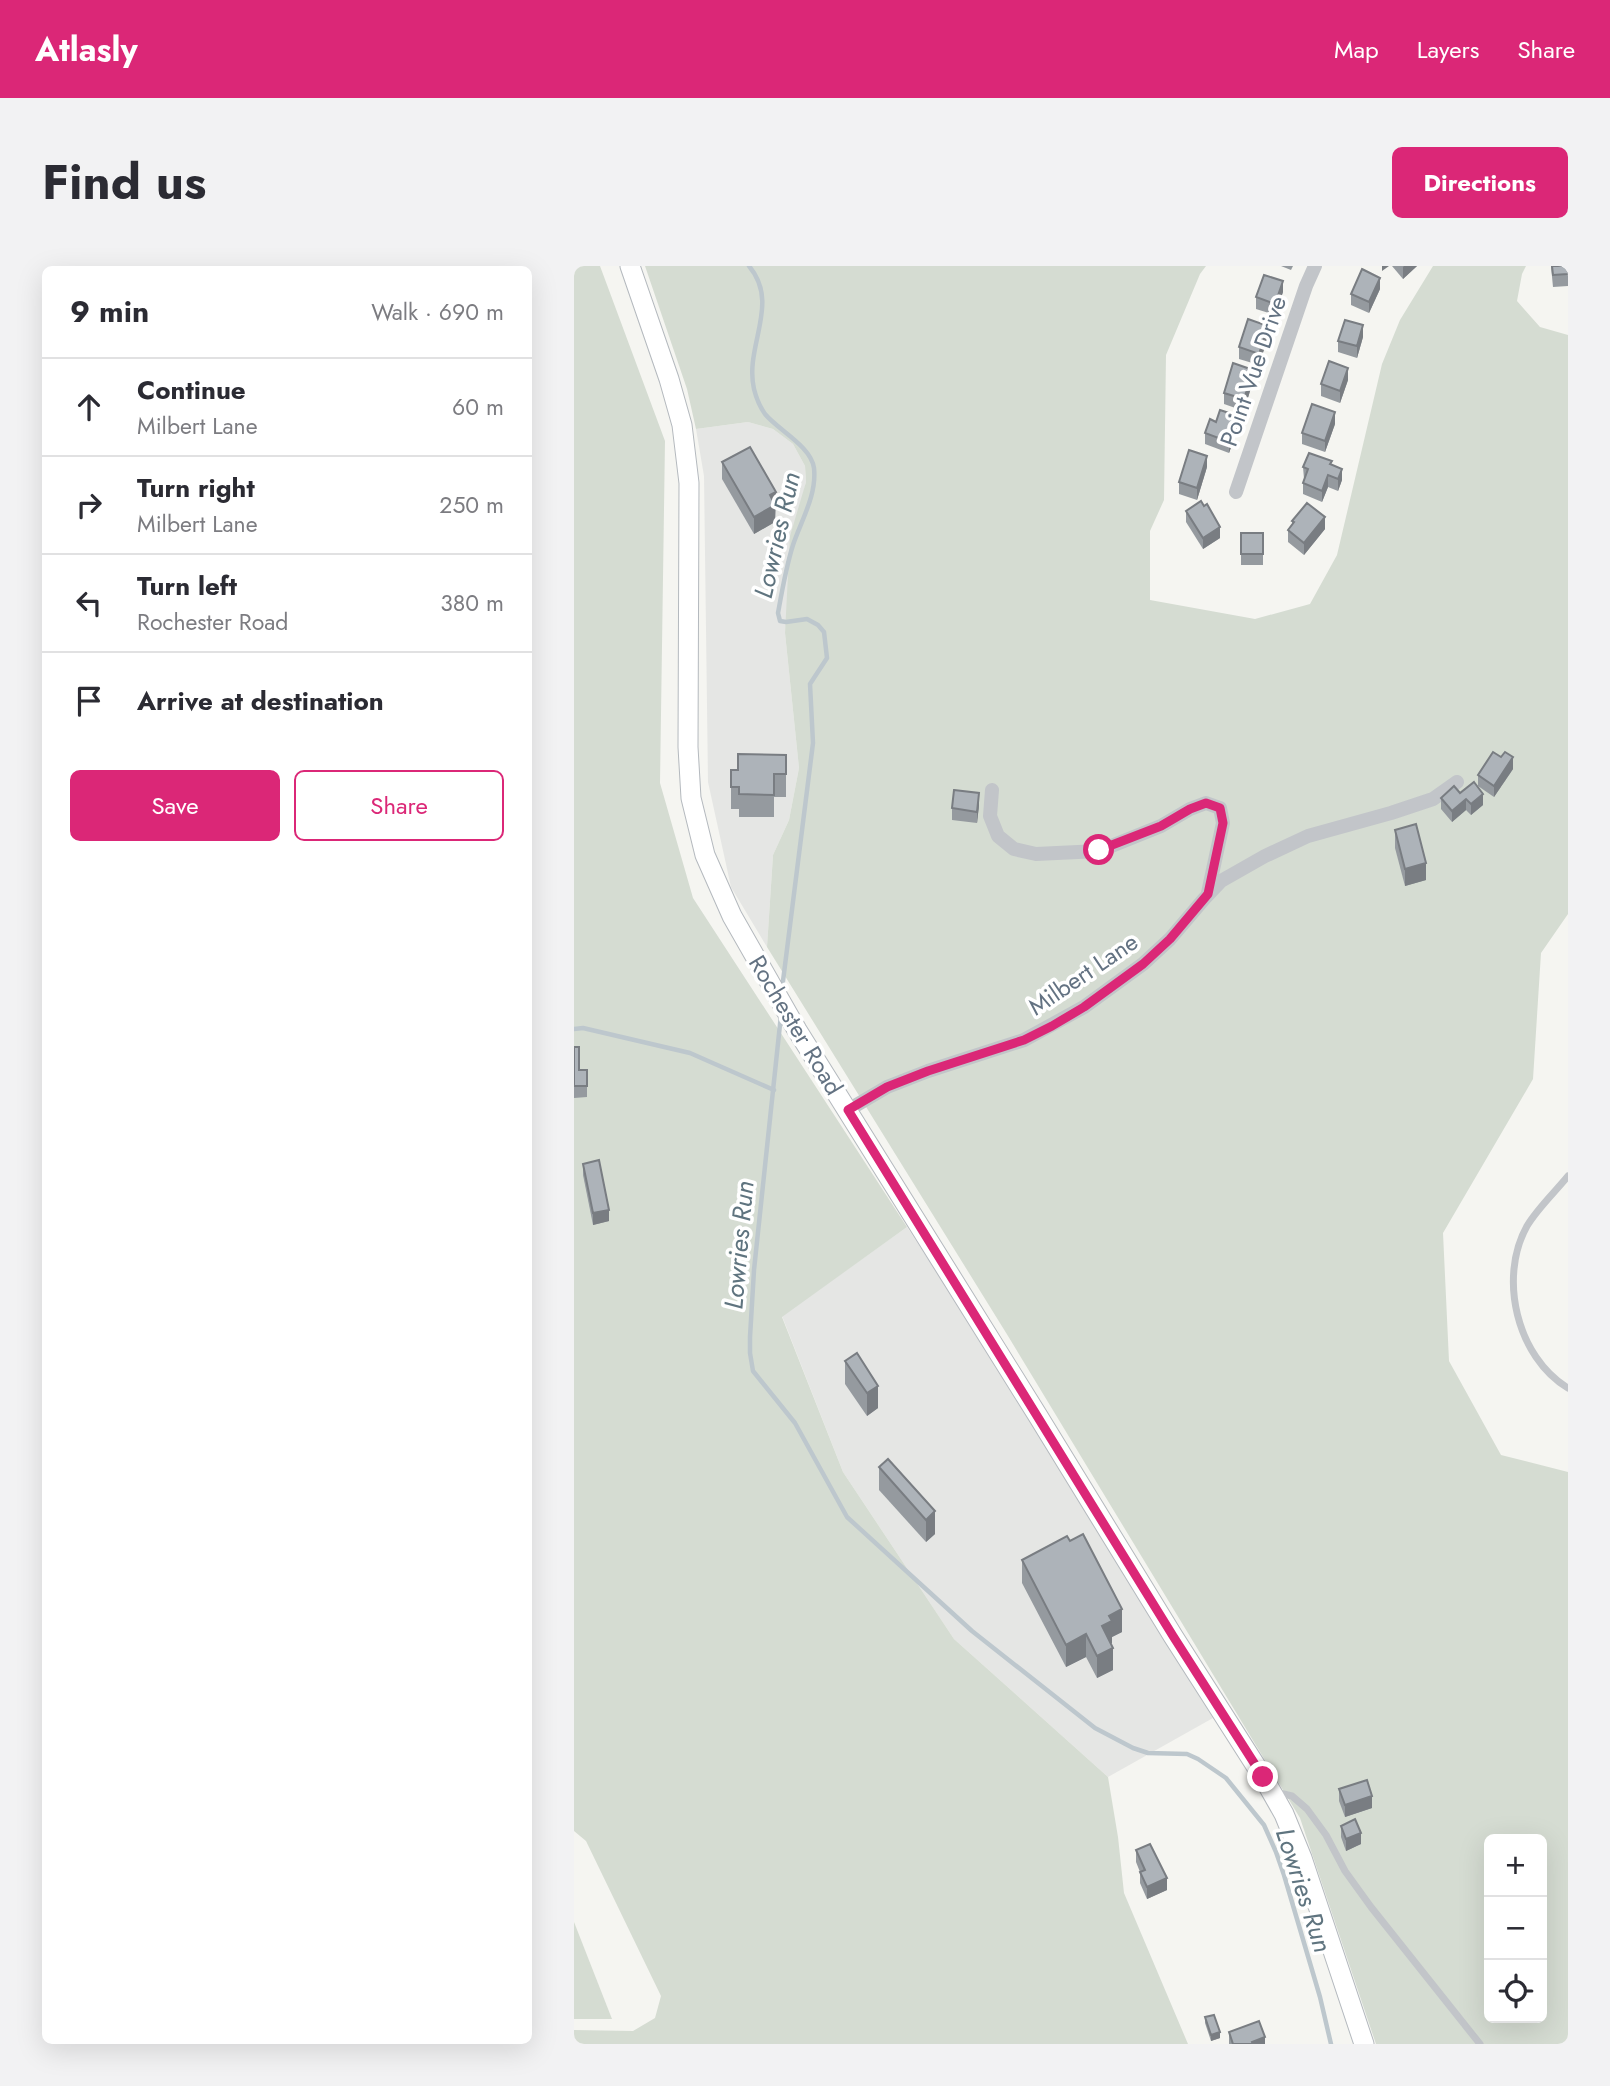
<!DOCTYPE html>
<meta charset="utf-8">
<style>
body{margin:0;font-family:Jost,sans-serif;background:#f2f2f3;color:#2b2b33}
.controls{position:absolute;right:21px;bottom:21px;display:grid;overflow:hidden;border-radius:10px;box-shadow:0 7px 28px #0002}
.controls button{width:63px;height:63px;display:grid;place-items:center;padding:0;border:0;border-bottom:2px solid #e1e1e2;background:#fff;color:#2b2b33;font:35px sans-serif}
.stop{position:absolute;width:21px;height:21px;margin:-16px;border:5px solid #db2777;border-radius:50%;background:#fff}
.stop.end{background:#db2777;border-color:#fff;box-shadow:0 2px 7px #0008}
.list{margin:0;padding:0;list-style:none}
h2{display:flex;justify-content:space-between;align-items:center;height:91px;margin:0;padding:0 28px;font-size:30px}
h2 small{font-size:23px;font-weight:400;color:#7c7c81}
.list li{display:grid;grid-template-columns:46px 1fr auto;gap:21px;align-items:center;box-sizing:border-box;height:98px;padding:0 28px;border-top:2px solid #e1e1e2}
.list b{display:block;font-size:26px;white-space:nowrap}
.list p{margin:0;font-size:23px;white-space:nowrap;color:#7c7c81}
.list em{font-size:23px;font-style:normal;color:#7c7c81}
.actions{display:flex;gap:14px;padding:21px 28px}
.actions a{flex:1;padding:16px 0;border:2px solid #db2777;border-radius:10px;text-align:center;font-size:24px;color:#db2777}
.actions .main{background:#db2777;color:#fff}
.icon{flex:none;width:38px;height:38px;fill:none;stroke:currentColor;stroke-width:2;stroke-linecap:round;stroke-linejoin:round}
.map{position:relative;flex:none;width:994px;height:1778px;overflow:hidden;border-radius:10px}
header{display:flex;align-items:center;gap:42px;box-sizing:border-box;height:98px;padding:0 35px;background:#db2777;color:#fff}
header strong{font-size:33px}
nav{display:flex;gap:38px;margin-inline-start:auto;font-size:24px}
.intro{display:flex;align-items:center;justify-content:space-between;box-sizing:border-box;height:168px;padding:0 42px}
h1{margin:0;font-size:49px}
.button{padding:18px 32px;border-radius:10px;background:#db2777;color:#fff;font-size:24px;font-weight:700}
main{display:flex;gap:42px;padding:0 42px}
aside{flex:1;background:#fff;border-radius:10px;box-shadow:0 7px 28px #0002}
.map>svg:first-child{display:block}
</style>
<header>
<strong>Atlasly</strong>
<nav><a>Map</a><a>Layers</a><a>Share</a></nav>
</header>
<div class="intro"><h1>Find us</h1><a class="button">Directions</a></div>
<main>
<aside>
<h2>9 min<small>Walk · 690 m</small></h2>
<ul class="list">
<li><svg class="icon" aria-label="ahead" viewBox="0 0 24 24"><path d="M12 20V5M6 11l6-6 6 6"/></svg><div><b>Continue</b><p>Milbert Lane</p></div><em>60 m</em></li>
<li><svg class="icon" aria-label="right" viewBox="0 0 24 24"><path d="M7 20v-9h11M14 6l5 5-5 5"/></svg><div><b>Turn right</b><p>Milbert Lane</p></div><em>250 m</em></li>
<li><svg class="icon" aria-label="left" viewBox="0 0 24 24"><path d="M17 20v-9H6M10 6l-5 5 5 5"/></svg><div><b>Turn left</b><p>Rochester Road</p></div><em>380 m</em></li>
<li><svg class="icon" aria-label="arrive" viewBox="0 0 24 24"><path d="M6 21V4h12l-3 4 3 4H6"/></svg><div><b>Arrive at destination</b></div></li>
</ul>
<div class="actions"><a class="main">Save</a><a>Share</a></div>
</aside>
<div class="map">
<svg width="994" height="1778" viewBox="0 0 994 1778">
<rect width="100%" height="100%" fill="#f5f5f1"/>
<g fill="#e5e6e4">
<polygon points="174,156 199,163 219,178 231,200 232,216 227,237 211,367 225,502 215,554 199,589 193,681 157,621 134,516 130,210 122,163"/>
<polygon points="333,961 390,1048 639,1452 534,1511 380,1373 269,1206 208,1050"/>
</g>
<g fill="#d5dcd2" fill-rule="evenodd">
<polygon points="0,0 26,0 91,175 86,517 119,632 333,961 208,1051 269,1206 380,1373 534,1511 544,1571 550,1627 614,1778 0,1778 0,1764 59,1765 81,1752 87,1730 12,1575 0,1565"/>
<path d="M71 0H632L626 8 592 89 590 234 576 265V334L681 353 736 338 763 289 808 98 826 54 859 0H952L948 8 943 35 966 61 994 69V648L967 687 959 813 869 967 875 1095 927 1189 994 1206V1778H802L726 1552 434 1070 193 681 199 589 215 554 225 502 211 367 216 270 232 216 231 200 219 178 199 163 174 156 122 163 113 123ZM915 1573H968V1752H915Z"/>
<polygon points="0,1656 38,1753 0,1753"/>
</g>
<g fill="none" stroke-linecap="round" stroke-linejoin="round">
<g stroke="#bdc7cd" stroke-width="4.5">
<path d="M175 0C207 38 170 80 180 123 182 131 186 141 191 148 204 164 237 180 240 202 243 229 227 255 219 279 212 301 208 325 204 347L206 355 212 356 233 353 244 359 250 366 253 392 236 418 239 477 208 723"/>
<polyline points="207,749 180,1004 176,1071 176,1087 179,1105 221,1157 273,1251 398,1365 521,1462 559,1482 574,1487 613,1488 624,1493 652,1512 690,1559 702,1586 710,1609 746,1731 757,1778"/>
<polyline points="0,763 9,762 116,787 200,824"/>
</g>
<g stroke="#b4b9be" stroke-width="21">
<polyline id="secondary" points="56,0 95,113 108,159 115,217 114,481 117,532 131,589 158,650 223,764 464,1150 599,1370 689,1511 710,1548 728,1592 790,1778"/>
</g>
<g stroke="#c2c5c9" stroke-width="7">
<path d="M994 910C981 926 963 943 953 960 924 1012 943 1091 994 1122"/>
<polyline points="701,1526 718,1530 733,1543 752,1569 771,1605 797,1641 906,1778"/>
</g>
<g stroke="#c2c5c9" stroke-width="14">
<polyline points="662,226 732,20 741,0"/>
<polyline points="418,524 416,550 424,570 440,583 462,588 525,585 587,560 616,543 632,537 646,542 649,557 634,627"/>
<polyline points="274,844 313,821 354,805 450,774 510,741 569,698 596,673 630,633 647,615 691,590 734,570 817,547 859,533 883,516"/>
</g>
<use href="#secondary" stroke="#fff" stroke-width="19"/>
</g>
<g fill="#959a9f">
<polygon points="707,0 719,0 717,4"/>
<polygon points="818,0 843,0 829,13"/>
<polygon points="977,0 994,0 994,20 979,21"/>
<polygon points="806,23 795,47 777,39 777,28"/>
<polygon points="709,26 701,49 682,43 682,31"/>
<polygon points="694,71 685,99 665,93 665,81"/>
<polygon points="789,71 783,92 764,86 764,75"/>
<polygon points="774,114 766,137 747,130 747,118"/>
<polygon points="679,115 670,145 650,138 650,127"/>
<polygon points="761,158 751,186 728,178 728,167"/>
<polygon points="664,162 655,187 631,178 631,167"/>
<polygon points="148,196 202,226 201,256 180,268 148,213"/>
<polygon points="758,199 768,214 764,225 754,221 748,236 729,228 729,217 730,213 729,201"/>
<polygon points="633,201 623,234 605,228 605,216"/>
<polygon points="612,245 646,272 629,283 612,256"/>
<polygon points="718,255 751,263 730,289 714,276 714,264 718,259"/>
<rect x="667" y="267" width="22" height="32"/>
<polygon points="212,489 212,531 200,531 200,551 165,551 165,543 157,543 157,504 164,504"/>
<polygon points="927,491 939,503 920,531 904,520 904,509"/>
<polygon points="886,527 909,539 897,549 892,544 878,556 867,543 867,532"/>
<polygon points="405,539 403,557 378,554 378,542"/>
<polygon points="821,564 852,614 831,620 821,582"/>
<polygon points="0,781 5,804 13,804 13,831 0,832"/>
<polygon points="9,898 35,955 19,959 9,909"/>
<polygon points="271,1095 304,1142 293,1150 271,1118"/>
<polygon points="314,1193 361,1268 352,1276 305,1224 305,1201"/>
<polygon points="448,1294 548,1366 538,1371 537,1378 539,1404 523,1412 512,1391 492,1401 448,1317"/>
<polygon points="765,1523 798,1542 771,1551 765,1535"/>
<polygon points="767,1560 787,1578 772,1585 767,1571"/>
<polygon points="562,1584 593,1624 573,1633 566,1617 566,1606 562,1596"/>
<polygon points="631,1751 646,1772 637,1775 631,1757"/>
<polygon points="655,1766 691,1778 655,1778"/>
</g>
<g fill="#797d82">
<polygon points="808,0 815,0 808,5"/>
<polygon points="830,0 843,0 829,13 829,1"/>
<polygon points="806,12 806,23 795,47 795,36"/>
<polygon points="709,15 709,26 701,49 701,38"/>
<polygon points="789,59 789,71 783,92 783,80"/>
<polygon points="694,60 694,71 685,99 685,88"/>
<polygon points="774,102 774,114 766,137 766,125"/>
<polygon points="679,104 679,115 670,145 670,133"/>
<polygon points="761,146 761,158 751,186 751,175"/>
<polygon points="664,150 664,162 655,187 655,176"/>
<polygon points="633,190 633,201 623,234 623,222"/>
<polygon points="768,203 768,214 764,225 764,213"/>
<polygon points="754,209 754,221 748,236 748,225"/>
<polygon points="202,226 201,256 180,268 180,251 196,229"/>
<polygon points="751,251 751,263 730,289 730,277"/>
<polygon points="646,261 646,272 629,283 629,272"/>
<polygon points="939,491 939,503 920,531 920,520"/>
<polygon points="405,527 405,539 403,557 403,546"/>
<polygon points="909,528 909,539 897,549 897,538"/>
<polygon points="892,533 892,544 878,556 878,545"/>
<polygon points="852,597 852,614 831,620 831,603"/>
<polygon points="35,944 35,955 19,959 19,947"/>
<polygon points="304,1120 304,1142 293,1150 293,1127"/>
<polygon points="361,1245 361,1268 352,1276 352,1254"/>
<polygon points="548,1343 548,1366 538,1371 538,1377 528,1383 528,1360 535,1350"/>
<polygon points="512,1368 512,1391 492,1401 492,1379"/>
<polygon points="539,1382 539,1404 523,1412 523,1390"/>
<polygon points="798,1530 798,1542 771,1551 771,1539"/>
<polygon points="787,1567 787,1578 772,1585 772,1573"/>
<polygon points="593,1612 593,1624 573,1633 573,1621"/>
<polygon points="646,1766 646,1772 637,1775 637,1769"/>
<polygon points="691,1771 691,1778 678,1778 678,1776"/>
</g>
<g fill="#adb3b9" stroke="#797d82" stroke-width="2">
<polygon points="978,0 994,0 994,8 979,9"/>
<polygon points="788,3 806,12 795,36 777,28"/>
<polygon points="690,9 709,15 701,38 682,31"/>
<polygon points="674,53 694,60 685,88 665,81"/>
<polygon points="771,54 789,59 783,80 764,75"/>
<polygon points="755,95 774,102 766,125 747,118"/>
<polygon points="659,97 679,104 670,133 650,127"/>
<polygon points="738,138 761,146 751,175 728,167"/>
<polygon points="646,144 664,150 655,176 631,167 636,153 642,156"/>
<polygon points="176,181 202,226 196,229 201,239 180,251 148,196"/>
<polygon points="615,184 633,190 623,222 605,216"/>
<polygon points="735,187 758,195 756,198 768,203 764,213 754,209 748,225 729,217 734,203 729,201"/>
<polygon points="627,235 630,240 633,238 646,261 629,272 612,245"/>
<polygon points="733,237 751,251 730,277 714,264 720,256 718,255"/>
<rect x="667" y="267" width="22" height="21"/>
<polygon points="919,486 927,491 931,486 939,491 920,520 904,509"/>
<polygon points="164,488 212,489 212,508 200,508 200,529 165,528 165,521 157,521 157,504 164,504"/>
<polygon points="900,516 909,528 897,538 892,533 878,545 867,532 880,520 886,527"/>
<polygon points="380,524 405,527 403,546 378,542"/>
<polygon points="842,558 852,597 831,603 821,564"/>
<polygon points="0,781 5,781 5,804 13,804 13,820 0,820"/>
<polygon points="25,894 35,944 19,947 9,898"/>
<polygon points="283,1087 304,1120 293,1127 271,1095"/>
<polygon points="314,1193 361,1245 352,1254 305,1201"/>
<polygon points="509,1268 548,1343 535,1350 538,1355 528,1360 539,1382 523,1390 512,1368 492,1379 448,1294 493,1270 496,1275"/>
<polygon points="793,1514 798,1530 771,1539 765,1523"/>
<polygon points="781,1553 787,1567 772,1573 767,1560"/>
<polygon points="576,1578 593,1612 573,1621 566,1606 571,1604 562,1584"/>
<polygon points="640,1749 646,1766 637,1769 631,1751"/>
<polygon points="685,1755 691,1771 678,1776 679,1778 659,1778 655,1766"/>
</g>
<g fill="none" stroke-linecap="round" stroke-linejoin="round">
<polyline stroke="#db2777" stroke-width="9" points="525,584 587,560 616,543 632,537 646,542 649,557 634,628 596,673 569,698 510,741 478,760 450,774 354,805 313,821 274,844 599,1370 689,1511"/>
</g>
<g text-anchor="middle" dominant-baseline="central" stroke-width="7" stroke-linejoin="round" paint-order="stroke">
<g font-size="24" fill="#637282" stroke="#fff">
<text transform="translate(679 105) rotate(-71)">Point Vue Drive</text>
<text transform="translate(509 708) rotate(-34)">Milbert Lane</text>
<text transform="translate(222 759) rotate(59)">Rochester Road</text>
</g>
<g font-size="26" font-style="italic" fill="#5f747f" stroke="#fff">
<text transform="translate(203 269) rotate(-77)">Lowries Run</text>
<text transform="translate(165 979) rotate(-85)">Lowries Run</text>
<text transform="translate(730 1624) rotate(72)">Lowries Run</text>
</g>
</g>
</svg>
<div class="controls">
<button>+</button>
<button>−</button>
<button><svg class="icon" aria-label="locate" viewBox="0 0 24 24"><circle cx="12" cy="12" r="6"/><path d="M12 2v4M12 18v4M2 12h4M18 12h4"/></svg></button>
</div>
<div class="stop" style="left:525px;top:584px"></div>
<div class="stop end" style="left:689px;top:1511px"></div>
</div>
</main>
